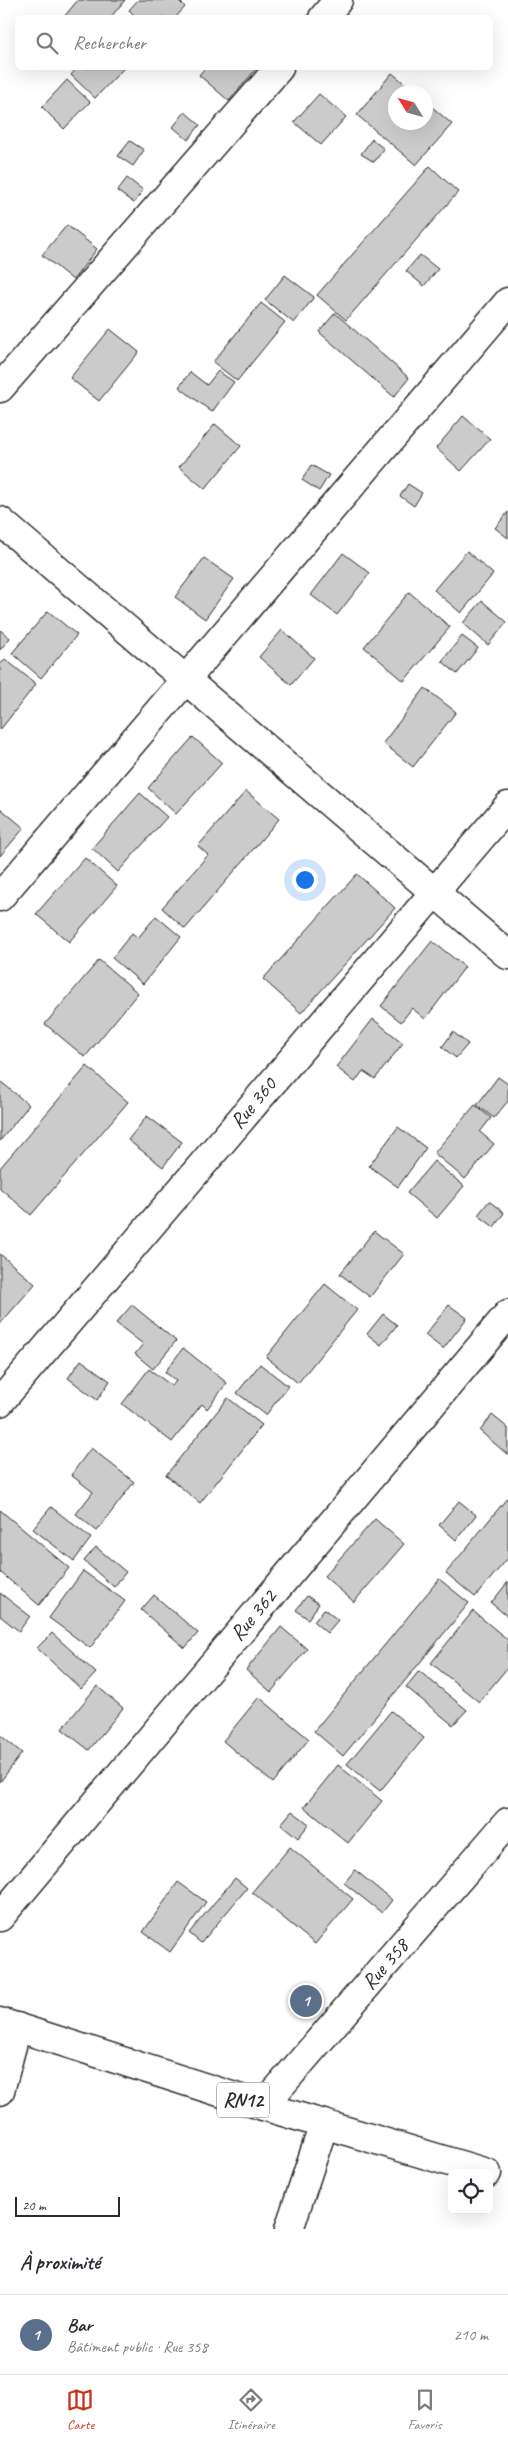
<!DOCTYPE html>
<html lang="fr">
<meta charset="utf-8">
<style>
body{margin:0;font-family:Caveat,sans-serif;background:#f2f2f3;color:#2b2b33}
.controls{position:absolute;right:15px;bottom:15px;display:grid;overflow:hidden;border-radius:8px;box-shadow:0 5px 20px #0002}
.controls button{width:45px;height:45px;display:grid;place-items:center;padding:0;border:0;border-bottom:1px solid #e1e1e2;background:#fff;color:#2b2b33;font:25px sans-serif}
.compass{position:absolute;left:388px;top:85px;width:45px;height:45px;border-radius:50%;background:#fff;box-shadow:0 5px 20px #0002;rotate:307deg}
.scale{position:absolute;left:15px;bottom:12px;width:105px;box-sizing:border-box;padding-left:5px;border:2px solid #2b2b2b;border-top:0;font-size:14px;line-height:18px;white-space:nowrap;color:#2b2b2b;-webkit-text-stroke:4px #fff;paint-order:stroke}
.you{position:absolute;left:304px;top:879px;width:18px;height:18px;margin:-12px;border:4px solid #fff;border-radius:50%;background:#1a73e8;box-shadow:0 0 0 8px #1a73e833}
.badge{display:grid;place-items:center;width:32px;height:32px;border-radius:50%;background:#c8321e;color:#fff;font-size:16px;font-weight:700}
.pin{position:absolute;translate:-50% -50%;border:2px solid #fff;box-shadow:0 1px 5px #0006}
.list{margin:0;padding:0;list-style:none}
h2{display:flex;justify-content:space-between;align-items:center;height:65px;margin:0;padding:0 20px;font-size:21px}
h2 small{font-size:16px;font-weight:400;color:#7c7c81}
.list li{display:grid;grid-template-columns:32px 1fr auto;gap:15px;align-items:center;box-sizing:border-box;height:80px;padding:0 20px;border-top:1px solid #e1e1e2}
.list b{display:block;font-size:19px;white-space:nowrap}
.list p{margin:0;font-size:16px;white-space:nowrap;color:#7c7c81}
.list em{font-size:16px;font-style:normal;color:#7c7c81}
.icon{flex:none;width:28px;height:28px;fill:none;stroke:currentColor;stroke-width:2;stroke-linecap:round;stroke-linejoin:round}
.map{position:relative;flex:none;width:508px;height:2229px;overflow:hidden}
.search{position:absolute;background:#fff;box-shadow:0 5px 20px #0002;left:15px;right:15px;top:15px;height:55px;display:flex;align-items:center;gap:12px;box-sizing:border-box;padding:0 18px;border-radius:8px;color:#7c7c81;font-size:19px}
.sheet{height:145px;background:#fff}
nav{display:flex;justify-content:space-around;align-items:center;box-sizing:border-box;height:70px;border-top:1px solid #e1e1e2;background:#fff;font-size:14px;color:#7c7c81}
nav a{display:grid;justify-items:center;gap:2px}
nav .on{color:#c8321e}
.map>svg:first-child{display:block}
</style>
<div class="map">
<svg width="508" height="2229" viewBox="0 0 508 2229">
<rect width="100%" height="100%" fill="#fff"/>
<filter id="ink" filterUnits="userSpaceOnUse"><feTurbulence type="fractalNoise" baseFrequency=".02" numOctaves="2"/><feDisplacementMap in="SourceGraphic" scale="10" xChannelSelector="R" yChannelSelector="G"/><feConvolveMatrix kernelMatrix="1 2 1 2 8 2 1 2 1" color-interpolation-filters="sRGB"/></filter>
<g filter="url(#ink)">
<g fill="#cbcbcb" stroke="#2b2b2b">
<polygon points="78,0 125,0 110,18 63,18"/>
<polygon points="138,0 178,0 185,7 175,18 137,18 129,10"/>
<polygon points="77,68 124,68 95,98 71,75"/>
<polygon points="205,68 257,68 229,101 199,75"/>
<polygon points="392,73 415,92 396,92 396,122 426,122 426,102 452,124 416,165 357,115"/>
<polygon points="67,80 90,102 64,129 42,107"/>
<polygon points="319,94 346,117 321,145 294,122"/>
<polygon points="185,112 200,125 188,140 173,127"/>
<polygon points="372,139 384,149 374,162 361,154"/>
<polygon points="130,141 144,150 133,166 118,156"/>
<polygon points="430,166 458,192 346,320 317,295"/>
<polygon points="127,178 143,190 134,203 117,191"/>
<polygon points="67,225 97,249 73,280 42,255"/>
<polygon points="420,255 438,269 424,286 406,271"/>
<polygon points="285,275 314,297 294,323 265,300"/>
<polygon points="261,303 285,322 237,381 213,362"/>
<polygon points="335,313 409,378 394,397 319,332"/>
<polygon points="110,329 139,352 99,401 70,378"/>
<polygon points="218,371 234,382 212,412 179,387 190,372 207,385"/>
<polygon points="463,416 490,439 461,471 436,448"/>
<polygon points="215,424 241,446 205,489 179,467"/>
<polygon points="311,465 329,475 319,491 302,480"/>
<polygon points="408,484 422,493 414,506 400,496"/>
<polygon points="508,512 508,538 495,528"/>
<polygon points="467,551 493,574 461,613 434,590"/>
<polygon points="343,553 370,573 337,615 311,595"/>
<polygon points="204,558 234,579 205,619 175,597"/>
<polygon points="409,592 450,627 404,681 364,647"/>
<polygon points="482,601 507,622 488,645 463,623"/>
<polygon points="48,611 77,635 41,678 12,653"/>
<polygon points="0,630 10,638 0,650"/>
<polygon points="282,630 314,658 291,685 259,657"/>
<polygon points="462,636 478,648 457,674 442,661"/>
<polygon points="5,659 36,684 0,730 0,665"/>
<polygon points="425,688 456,712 413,767 383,743"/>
<polygon points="193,737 222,763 176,814 148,788"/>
<polygon points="246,791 279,819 185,929 162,908 208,855 198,846"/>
<polygon points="140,793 167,817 118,872 92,848"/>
<polygon points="0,808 24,828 0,856"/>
<polygon points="85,858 117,886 69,942 36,914"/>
<polygon points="357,874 395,908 301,1013 263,979"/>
<polygon points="156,916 181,937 143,984 112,958 132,933 138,938"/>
<polygon points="432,941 465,967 425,1019 412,1008 401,1022 381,1006"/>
<polygon points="99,960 138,993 85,1057 45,1024"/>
<polygon points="373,1019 403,1043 375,1079 363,1071 355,1082 336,1067"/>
<polygon points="453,1032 468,1044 456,1058 442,1047"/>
<polygon points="87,1066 128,1102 31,1215 0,1188 0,1168"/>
<polygon points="498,1077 508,1084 508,1101 494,1118 477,1105"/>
<polygon points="0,1081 29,1105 0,1141"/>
<polygon points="475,1105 491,1118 480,1132 494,1144 465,1179 434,1153"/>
<polygon points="147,1116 182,1142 163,1167 128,1140"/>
<polygon points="398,1127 426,1148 398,1187 369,1166"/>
<polygon points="434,1161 464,1186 437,1218 407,1193"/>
<polygon points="489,1201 504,1213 494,1227 478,1215"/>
<polygon points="374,1231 404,1254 370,1297 340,1274"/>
<polygon points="0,1254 35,1284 0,1324"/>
<polygon points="325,1284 357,1310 298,1383 266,1357"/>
<polygon points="132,1305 176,1341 153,1369 135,1354 143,1344 116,1323"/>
<polygon points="449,1305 467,1318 443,1349 425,1335"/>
<polygon points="383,1314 397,1325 381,1345 367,1334"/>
<polygon points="183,1348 227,1383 207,1409 202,1404 172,1442 122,1404 149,1369 172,1386 176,1381 165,1372"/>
<polygon points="81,1360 110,1381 97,1400 68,1378"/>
<polygon points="260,1364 288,1386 266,1415 237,1393"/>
<polygon points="228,1398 262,1425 200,1503 166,1475"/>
<polygon points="492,1415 508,1428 508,1455 480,1431"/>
<polygon points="91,1448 134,1482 97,1531 76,1514 93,1492 71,1475"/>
<polygon points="508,1497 508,1558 475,1597 446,1573"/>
<polygon points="459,1501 476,1515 456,1540 439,1525"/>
<polygon points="51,1507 91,1538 74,1561 33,1529"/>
<polygon points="0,1510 69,1568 39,1605 0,1572"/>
<polygon points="375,1519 404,1544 354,1602 324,1576"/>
<polygon points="96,1547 126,1572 114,1587 84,1561"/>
<polygon points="83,1571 125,1601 90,1648 49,1618"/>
<polygon points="439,1579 469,1603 343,1756 314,1731"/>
<polygon points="508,1582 508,1617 491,1603"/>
<polygon points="0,1593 30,1616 19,1631 0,1616"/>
<polygon points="154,1595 198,1633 185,1648 141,1610"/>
<polygon points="307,1596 319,1604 308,1619 296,1610"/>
<polygon points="324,1609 338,1620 327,1633 314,1622"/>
<polygon points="473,1611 508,1640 508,1667 479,1702 431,1663"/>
<polygon points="281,1627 307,1649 271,1692 246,1670"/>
<polygon points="52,1633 96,1673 81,1689 37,1648"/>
<polygon points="419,1671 467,1710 453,1725 406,1687"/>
<polygon points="97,1686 123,1708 89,1750 62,1729"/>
<polygon points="259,1697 309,1739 273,1783 223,1741"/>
<polygon points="391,1711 424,1738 380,1791 347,1764"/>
<polygon points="0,1735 22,1753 0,1782"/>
<polygon points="338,1765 382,1801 348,1843 304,1807"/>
<polygon points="292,1811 309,1824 298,1838 281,1824"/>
<polygon points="290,1847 353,1899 315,1944 252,1892"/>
<polygon points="355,1870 392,1900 382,1913 344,1883"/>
<polygon points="235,1878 247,1888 201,1943 189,1933"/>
<polygon points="178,1882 206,1902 170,1952 143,1932"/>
</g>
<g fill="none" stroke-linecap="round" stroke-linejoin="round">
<g stroke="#2b2b2b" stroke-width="31">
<g id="street">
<polyline points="323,18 338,0"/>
<polyline points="0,388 279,68"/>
<polyline points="0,521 508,955"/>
<polyline points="0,897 508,302"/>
<polyline points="0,1402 508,806"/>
<polyline points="0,1917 508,1314"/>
<polyline points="0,2091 17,2027"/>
<polyline points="263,2106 508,1822"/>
<polyline points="289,2229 324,2124"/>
</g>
</g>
<g stroke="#2b2b2b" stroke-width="31">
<polyline id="primary" points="0,2022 263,2106 487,2173"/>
</g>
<use href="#street" stroke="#fff" stroke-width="28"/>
<use href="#primary" stroke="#fff" stroke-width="28"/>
</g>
</g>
<g text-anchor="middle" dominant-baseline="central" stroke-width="4" stroke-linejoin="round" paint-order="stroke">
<rect fill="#fff" stroke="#6b6b6b" stroke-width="1" x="217" y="2082.5" width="52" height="35" rx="4"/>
<g font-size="20" font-weight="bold" fill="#2b2b2b">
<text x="243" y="2100">RN12</text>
</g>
<g font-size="21" fill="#2b2b2b" stroke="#fff">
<text transform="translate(253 1103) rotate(-50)">Rue 360</text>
<text transform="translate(253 1615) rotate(-50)">Rue 362</text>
<text transform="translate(385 1964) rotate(-49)">Rue 358</text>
</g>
</g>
</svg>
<div class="controls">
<button><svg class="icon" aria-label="locate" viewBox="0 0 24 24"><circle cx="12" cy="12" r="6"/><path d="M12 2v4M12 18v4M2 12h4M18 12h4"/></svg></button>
</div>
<svg class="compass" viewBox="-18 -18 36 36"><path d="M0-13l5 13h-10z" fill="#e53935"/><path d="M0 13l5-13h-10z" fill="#7c7c81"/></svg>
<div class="scale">20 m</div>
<div class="you"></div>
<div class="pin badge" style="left:306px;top:2001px;background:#5c6f8a">1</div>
<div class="search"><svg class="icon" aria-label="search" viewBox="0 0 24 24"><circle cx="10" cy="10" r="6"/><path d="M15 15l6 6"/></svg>Rechercher</div>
</div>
<section class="sheet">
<h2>À proximité<small></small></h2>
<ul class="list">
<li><span class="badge" style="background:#5c6f8a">1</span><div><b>Bar</b><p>Bâtiment public · Rue 358</p></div><em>210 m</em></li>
</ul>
</section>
<nav>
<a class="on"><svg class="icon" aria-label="map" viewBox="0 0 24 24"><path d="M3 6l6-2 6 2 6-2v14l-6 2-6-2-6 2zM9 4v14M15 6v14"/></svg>Carte</a>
<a><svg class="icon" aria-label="directions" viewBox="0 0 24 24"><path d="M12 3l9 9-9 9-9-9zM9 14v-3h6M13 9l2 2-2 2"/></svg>Itinéraire</a>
<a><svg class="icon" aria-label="saved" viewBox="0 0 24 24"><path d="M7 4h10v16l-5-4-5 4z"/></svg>Favoris</a>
</nav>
